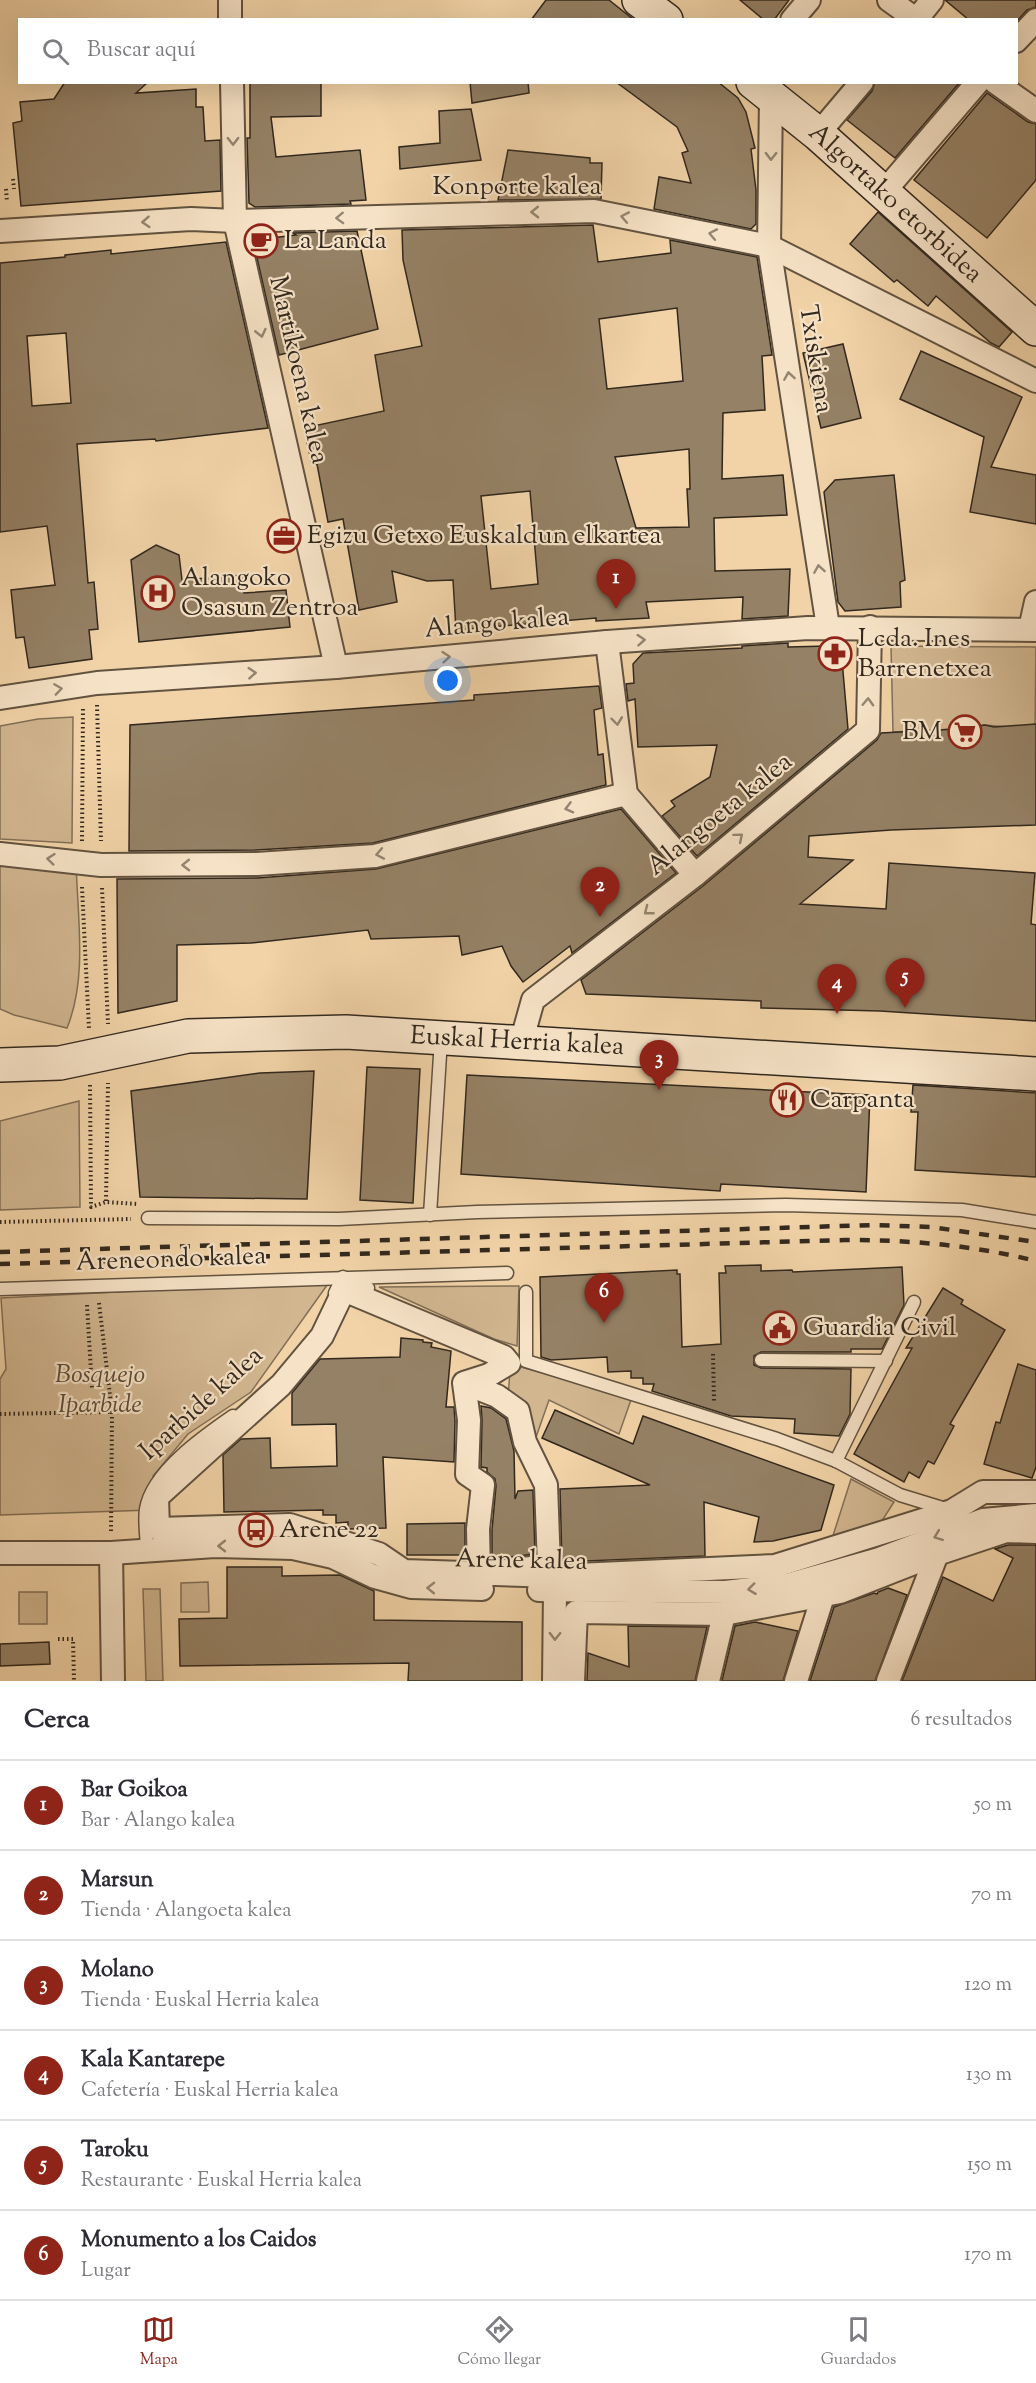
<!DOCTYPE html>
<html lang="es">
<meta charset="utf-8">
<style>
body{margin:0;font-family:"Sorts Mill Goudy",serif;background:#f7f7f7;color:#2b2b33}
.you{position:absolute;left:448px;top:681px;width:21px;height:21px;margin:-15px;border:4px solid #fff;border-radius:50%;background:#1a73e8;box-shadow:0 0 0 9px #1a73e833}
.badge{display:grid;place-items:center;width:39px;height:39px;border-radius:50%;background:#8f2418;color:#fff;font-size:20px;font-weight:700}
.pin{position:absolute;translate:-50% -50px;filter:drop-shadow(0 2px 3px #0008)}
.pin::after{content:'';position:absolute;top:32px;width:21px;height:18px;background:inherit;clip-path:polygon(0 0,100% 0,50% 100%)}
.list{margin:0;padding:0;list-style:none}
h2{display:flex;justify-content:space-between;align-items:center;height:78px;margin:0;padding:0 24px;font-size:26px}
h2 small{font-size:20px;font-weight:400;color:#7c7c81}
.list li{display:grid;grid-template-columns:39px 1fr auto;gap:18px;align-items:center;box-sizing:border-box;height:90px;padding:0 24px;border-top:2px solid #e1e1e2}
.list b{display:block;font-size:22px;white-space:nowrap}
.list p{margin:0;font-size:20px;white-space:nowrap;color:#7c7c81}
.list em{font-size:20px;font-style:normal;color:#7c7c81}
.icon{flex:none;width:33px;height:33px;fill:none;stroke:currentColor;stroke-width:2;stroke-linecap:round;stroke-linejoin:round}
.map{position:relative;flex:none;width:1036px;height:1681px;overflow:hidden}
.search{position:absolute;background:#fff;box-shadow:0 6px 24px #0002;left:18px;right:18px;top:18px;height:66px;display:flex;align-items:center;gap:15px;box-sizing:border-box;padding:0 21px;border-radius:0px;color:#7c7c81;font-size:22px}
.sheet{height:618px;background:#fff}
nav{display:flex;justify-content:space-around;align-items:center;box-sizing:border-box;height:84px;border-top:2px solid #e1e1e2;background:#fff;font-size:16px;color:#7c7c81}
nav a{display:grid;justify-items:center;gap:3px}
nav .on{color:#8f2418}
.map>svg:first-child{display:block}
</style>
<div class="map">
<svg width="1036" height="1681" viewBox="0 0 1036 1681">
<rect width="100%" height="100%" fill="#f1d3a7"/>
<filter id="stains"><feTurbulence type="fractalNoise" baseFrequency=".00333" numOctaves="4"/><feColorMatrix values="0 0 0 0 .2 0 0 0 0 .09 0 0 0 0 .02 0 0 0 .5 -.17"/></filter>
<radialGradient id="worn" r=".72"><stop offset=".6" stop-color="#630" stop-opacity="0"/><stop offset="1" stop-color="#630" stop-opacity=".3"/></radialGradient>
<g fill="#d1b690" stroke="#826f57" stroke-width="1.5">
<polygon points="891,646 1036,647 1035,729 985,725 957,729 893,732"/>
<polygon points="73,717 72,843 0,839 0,726 38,719"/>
<path d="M0 860H76C77 914 88 977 67 1028L14 1015 0 1009Z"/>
<polygon points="79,1101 80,1207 0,1210 0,1121"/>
<polygon points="330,1281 251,1392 188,1434 153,1476 151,1510 0,1515 0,1379 6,1369 1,1298"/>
<polygon points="519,1286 517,1346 494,1339 379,1287"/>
<polygon points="517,1366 632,1397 619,1434 549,1400 535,1440 508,1397 510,1371"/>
<polygon points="851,1479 894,1502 880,1524 831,1542"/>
<polygon points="208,1582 209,1612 181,1612 181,1583"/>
<polygon points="143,1589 160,1589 163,1681 146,1681"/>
<rect x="19" y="1592" width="28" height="32"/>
</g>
<g fill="#958165" stroke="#32281e" stroke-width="1.5" fill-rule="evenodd">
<polygon points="546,0 609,0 634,20 531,20"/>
<polygon points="740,0 789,0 774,20 764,20"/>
<polygon points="945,0 1036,0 1036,7 1027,10 1017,21 969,20"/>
<polygon points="65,82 148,82 136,93 196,89 196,107 203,107 205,141 220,140 221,191 21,206 13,123 22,121 20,102 54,99"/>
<polygon points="250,82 321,82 321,116 271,117 276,157 360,150 366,200 350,201 351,204 255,207 249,203 247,138 250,138"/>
<polygon points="470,82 528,82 529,93 472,103"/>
<polygon points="616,82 718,82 738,98 746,112 755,148 751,149 756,190 756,224 751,229 654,209 659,177 691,183 682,153 688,151 677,127"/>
<polygon points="875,82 960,82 895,158 847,120 872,91"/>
<polygon points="987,93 1028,122 1036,124 1036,180 987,238 914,180"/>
<polygon points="471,109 481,160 400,169 399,147 440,143 439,111"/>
<polygon points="508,150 590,158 590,163 602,163 601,199 498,200"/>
<polygon points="878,212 1012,332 999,347 991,343 936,296 928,306 897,280 894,282 850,244"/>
<path d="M593 225 598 262 671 253 670 240 757 257 772 355 762 356 765 410 723 413 722 479 783 475 787 515 714 518 715 571 790 569 788 616 742 619 743 597 646 602 649 618 596 621V618L456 630 453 580 427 581 392 571 397 602 359 610 343 519 328 522 317 464 312 465 304 428 384 411 375 355 422 346 403 260 402 230ZM677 308 683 381 607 389 599 319ZM689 449 690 489H687L689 527 636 528 615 457ZM530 491 538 584 491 589 481 496Z"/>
<polygon points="357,231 378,329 279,355 253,240 296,235 293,233"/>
<path d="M226 242 268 428 156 441 155 439 77 444 88 583 94 582 98 629 89 630 92 659 29 668 24 637 16 638 11 590 55 585 47 526 0 532V263L65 257V255L111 250V254ZM66 333 71 403 32 406 27 336Z"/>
<polygon points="843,344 861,418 821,428 803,353"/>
<polygon points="921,351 1022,397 991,467 1036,475 1036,524 970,512 984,437 900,399"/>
<polygon points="894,475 905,580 900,582 901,607 845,611 838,602 824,492 835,480"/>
<polygon points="156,545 179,555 182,580 243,575 244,593 286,590 290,627 139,642 131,560"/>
<polygon points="788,643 788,647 828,646 842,660 848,729 697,856 662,816 675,806 671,801 710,777 717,745 638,747 635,699 628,701 626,684 634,683 633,664 643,653 742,648 742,646"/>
<polygon points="599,686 602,708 594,710 598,755 603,754 606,785 373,843 256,850 129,851 130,725 474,700 474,695"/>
<polygon points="1036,724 1036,825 891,830 809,836 808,857 853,860 800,904 886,909 889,863 1035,873 1031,924 1036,925 1036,1021 880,1011 761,1008 761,1001 586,994 581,980 703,886 877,740 881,733 957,729 985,725 994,727"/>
<polygon points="621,809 676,873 572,953 570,946 523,982 511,966 502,946 462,955 459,936 371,939 368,930 251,943 177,945 177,1001 118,1013 117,879 257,878 376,869"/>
<polygon points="367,1067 420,1069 413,1203 360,1200"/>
<polygon points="314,1071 307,1199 140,1197 131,1091 260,1073"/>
<polygon points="467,1075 870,1095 866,1192 721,1184 720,1191 461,1174"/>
<polygon points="913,1085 1036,1093 1036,1177 915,1170 918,1112 911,1112"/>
<polygon points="761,1265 761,1271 792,1270 793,1272 902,1267 904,1305 882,1349 851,1349 851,1352 761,1352 754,1356 754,1365 761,1368 851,1369 850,1414 839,1436 794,1433 795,1419 731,1416 652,1391 654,1384 643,1384 643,1378 631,1378 631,1371 608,1372 607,1357 551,1360 541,1357 540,1277 677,1270 677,1274 680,1274 682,1347 721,1344 719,1273 726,1273 725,1266"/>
<polygon points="943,1288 963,1300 961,1304 1005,1330 950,1424 954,1426 934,1464 928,1461 919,1478 909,1472 904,1482 854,1454 912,1348 906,1348"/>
<polygon points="401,1338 423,1340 423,1342 432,1343 431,1347 451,1351 446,1407 454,1407 455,1421 454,1462 383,1457 386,1528 348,1529 348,1522 336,1523 336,1515 323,1515 323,1510 224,1512 223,1455 241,1439 270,1438 271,1468 337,1466 336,1424 292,1425 292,1393 320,1359 400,1357"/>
<polygon points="1018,1364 1036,1370 1036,1467 1032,1478 984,1464 996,1422 1000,1423"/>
<polygon points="481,1406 491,1408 506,1419 514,1451 515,1499 518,1491 533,1490 535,1554 492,1559 492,1530 496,1486 495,1479 487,1472 487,1468 481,1467 482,1420"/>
<polygon points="555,1410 633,1444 643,1416 834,1485 821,1530 773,1541 754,1542 759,1517 704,1502 705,1556 562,1562 560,1489 650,1485 542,1438"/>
<polygon points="465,1523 465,1555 407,1555 407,1524"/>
<polygon points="1008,1545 1036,1545 1036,1681 902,1681 943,1577 993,1601 1013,1558 995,1549"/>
<polygon points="227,1567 282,1567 282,1576 340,1575 374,1591 374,1620 522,1622 522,1681 408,1681 409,1663 180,1666 179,1619 227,1618"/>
<polygon points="888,1588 907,1595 875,1681 810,1681 834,1607 874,1593 877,1594 878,1592"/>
<polygon points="755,1622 798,1631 783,1681 722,1681 735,1626"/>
<polygon points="628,1626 707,1627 695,1681 587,1681 588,1653 629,1667"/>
<polygon points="49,1642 50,1664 0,1666 0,1644"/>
</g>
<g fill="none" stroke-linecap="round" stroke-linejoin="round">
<g stroke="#625340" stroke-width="15">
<g id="lane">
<polyline points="430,1215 441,1039"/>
<polyline points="148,1218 339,1219 477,1212 786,1205 962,1210 1036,1222"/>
<polyline points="0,1289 507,1273"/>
<polyline points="526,1292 526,1361 777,1439 836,1461 900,1495 949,1510"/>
<polyline points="335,1293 343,1277 368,1288"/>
<polyline points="761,1360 886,1361"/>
<polyline points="836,1461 914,1302"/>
<path d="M147 1551C147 1538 144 1522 146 1509 152 1472 204 1436 233 1416"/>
</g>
</g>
<g stroke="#625340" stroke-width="26">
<g id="street">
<polyline points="230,0 230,20"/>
<polyline points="889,0 917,20"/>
<polyline points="792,20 809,0"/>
<polyline points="916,20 932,0"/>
<polyline points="1016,41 1036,20"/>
<polyline points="232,82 235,221 336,667"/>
<polyline points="995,82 1036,111"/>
<polyline points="771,98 769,246 828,627"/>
<polyline points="818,134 862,82"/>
<polyline points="882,194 978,82"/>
<polyline points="0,231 191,219 235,221 594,211 769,246 1036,381"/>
<polyline points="1030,629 1036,602"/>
<polyline points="607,642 626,794 695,875"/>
<polyline points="0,698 97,683 336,667 607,642 808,628 1036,630"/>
<polyline points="0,854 101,865 257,864 375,856 626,794"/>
<polyline points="521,1043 533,1000 695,875 868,730 870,627"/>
<polyline points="464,1383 497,1396 518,1411 525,1442 546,1485 549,1566 479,1574 478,1529 483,1485 467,1474 469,1420 464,1383 489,1375 509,1363 504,1357 344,1290 322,1336 281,1385 157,1497 158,1529 290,1525 379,1554 404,1571 555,1576 775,1566 952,1511 983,1492 1036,1492"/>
<polyline points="0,1553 111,1553 215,1546 293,1548 333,1557 375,1577 411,1587 482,1589"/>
<polyline points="111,1553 113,1681"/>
<polyline points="539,1590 725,1592 787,1585 879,1559 983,1520 1036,1515"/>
<polyline points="554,1681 555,1591"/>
<polyline points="573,1681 576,1612 724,1614 840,1592 937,1554 1006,1531 1036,1532"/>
<polyline points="708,1681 724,1614"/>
<polyline points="796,1681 823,1596"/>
<polyline points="888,1681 937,1554"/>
</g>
</g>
<g stroke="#32281e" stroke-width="36">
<g id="secondary">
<polyline points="639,0 666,20"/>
<polyline points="753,82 818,134 1036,329"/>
<polyline points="0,1065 60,1063 188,1036 346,1032 1036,1074"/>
</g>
</g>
<g stroke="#32281e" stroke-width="4" stroke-dasharray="1.5 3" stroke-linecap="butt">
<polyline points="13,179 14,189"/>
<polyline points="6,189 7,202"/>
<polyline points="97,705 101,841"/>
<polyline points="82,841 83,707"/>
<polyline points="82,887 89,1029"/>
<polyline points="102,888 108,1024"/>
<polyline points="90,1085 91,1207 106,1202 137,1204"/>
<polyline points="106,1201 108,1083"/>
<polyline points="0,1222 131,1219"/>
<polyline points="99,1303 112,1412"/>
<polyline points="87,1305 92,1388"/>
<polyline points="713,1354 714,1402"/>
<polyline points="0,1414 112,1412 111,1532"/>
<polyline points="58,1639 73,1639 74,1681"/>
</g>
<use href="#lane" stroke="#f6e2c6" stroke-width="12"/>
<use href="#street" stroke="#f6e2c6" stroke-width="22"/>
<use href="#secondary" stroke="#f6e2c6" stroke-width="33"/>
<g stroke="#32281e" stroke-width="4.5" stroke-dasharray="10 10" stroke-linecap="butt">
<polyline points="0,1252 874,1225 931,1227 1036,1242"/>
<path d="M0 1264 845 1240C911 1240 972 1245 1036 1261"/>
</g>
</g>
<defs><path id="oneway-chevron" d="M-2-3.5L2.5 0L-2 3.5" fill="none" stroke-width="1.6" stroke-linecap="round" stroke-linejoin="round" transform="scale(1.5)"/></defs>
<g stroke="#948572">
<use href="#oneway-chevron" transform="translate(233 141) rotate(89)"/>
<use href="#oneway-chevron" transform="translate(771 156) rotate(91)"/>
<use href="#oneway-chevron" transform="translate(535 212) rotate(179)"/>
<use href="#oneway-chevron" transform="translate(625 217) rotate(-169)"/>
<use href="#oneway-chevron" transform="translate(340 218) rotate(178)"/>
<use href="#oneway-chevron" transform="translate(146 222) rotate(176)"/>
<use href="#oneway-chevron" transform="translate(713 234) rotate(-169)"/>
<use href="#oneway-chevron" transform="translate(261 333) rotate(77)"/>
<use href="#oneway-chevron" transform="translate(789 376) rotate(-99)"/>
<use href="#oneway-chevron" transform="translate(819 569) rotate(-99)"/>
<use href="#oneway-chevron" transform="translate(641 640) rotate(-4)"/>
<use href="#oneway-chevron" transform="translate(446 657) rotate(-5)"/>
<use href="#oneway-chevron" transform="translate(252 673) rotate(-4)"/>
<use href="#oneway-chevron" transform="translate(58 689) rotate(-8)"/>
<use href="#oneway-chevron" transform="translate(868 702) rotate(-88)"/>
<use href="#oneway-chevron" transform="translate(617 721) rotate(83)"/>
<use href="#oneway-chevron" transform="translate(569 808) rotate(166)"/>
<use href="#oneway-chevron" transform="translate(739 837) rotate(-40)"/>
<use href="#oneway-chevron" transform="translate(380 854) rotate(169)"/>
<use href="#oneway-chevron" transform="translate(51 859) rotate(-174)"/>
<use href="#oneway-chevron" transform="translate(186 865) rotate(179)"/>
<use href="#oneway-chevron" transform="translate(648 911) rotate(142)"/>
<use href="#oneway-chevron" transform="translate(938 1536) rotate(159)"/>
<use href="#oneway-chevron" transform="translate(222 1546) rotate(-180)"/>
<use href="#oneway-chevron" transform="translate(431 1588) rotate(-179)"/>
<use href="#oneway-chevron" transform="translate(752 1589) rotate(173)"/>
<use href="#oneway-chevron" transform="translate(555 1636) rotate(91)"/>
</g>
<defs>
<g id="cafe-ring" transform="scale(1.725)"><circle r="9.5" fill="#f6e2c6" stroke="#8f2418" stroke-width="1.5"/><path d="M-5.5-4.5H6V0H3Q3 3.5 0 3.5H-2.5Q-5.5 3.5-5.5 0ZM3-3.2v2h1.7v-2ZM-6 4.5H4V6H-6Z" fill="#8f2418"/></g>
<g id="office-ring" transform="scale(1.725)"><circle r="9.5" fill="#f6e2c6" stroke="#8f2418" stroke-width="1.5"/><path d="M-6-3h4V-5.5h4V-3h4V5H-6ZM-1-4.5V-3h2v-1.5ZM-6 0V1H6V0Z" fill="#8f2418"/></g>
<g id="hospital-ring" transform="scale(1.725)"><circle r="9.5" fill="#f6e2c6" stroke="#8f2418" stroke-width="1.5"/><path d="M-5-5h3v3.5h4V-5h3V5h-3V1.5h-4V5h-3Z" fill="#8f2418"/></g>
<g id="pharmacy-ring" transform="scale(1.725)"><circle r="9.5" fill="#f6e2c6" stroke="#8f2418" stroke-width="1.5"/><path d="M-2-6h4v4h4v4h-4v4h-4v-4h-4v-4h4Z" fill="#8f2418"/></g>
<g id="supermarket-ring" transform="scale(1.725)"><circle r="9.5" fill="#f6e2c6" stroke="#8f2418" stroke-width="1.5"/><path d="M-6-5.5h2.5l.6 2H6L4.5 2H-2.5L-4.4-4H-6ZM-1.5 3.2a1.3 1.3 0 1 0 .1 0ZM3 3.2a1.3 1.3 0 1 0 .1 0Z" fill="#8f2418"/></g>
<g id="restaurant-ring" transform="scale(1.725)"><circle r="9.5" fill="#f6e2c6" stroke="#8f2418" stroke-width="1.5"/><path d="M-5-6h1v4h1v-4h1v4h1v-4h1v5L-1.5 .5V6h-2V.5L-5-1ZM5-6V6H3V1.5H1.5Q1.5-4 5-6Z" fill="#8f2418"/></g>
<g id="civic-ring" transform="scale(1.725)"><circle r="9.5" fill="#f6e2c6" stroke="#8f2418" stroke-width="1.5"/><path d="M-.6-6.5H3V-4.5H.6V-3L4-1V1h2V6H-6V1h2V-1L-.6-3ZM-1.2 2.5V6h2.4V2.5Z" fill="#8f2418"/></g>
<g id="bus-ring" transform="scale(1.725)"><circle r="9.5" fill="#f6e2c6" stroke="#8f2418" stroke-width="1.5"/><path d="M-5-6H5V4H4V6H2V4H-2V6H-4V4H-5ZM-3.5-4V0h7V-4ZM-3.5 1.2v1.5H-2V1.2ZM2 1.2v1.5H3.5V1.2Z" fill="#8f2418"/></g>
</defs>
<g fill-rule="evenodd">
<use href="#cafe-ring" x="261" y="241"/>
<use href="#office-ring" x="284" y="536"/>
<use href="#hospital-ring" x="158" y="593"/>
<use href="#pharmacy-ring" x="835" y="654"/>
<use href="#supermarket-ring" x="965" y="732"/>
<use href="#restaurant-ring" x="787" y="1100"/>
<use href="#civic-ring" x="780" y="1328"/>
<use href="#bus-ring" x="256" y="1530"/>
</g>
<g text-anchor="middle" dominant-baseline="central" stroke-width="4.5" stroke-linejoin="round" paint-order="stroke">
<g font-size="26" fill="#32281e" stroke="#f6e2c6">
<text x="517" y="187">Konporte kalea</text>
<text transform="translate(895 204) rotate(42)">Algortako etorbidea</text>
<text transform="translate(815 359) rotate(81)">Txiskiena</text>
<text transform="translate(298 370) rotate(77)">Martikoena kalea</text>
<text transform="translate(497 624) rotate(-5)">Alango kalea</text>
<text transform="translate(720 815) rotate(-39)">Alangoeta kalea</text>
<text transform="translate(517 1042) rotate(3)">Euskal Herria kalea</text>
<text transform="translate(171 1260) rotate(-2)">Areneondo kalea</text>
<text transform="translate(202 1404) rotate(-42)">Iparbide kalea</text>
<text transform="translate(521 1561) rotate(1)">Arene kalea</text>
</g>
<g font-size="26" fill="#32281e" stroke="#f6e2c6" text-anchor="start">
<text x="284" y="241">La Landa</text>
<text x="307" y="536">Egizu Getxo Euskaldun elkartea</text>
<text x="181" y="578">Alangoko<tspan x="181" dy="30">Osasun Zentroa</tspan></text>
<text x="858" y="639">Lcda. Ines<tspan x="858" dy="30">Barrenetxea</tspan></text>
<text x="942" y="732" text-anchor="end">BM</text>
<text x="810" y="1100">Carpanta</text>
<text x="803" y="1328">Guardia Civil</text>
<text x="279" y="1530">Arene 22</text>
</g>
<g font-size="26" font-style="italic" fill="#5a4c3a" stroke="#f6e2c6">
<text x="100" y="1375">Bosquejo<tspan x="100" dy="30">Iparbide</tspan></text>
</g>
</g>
<rect width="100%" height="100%" filter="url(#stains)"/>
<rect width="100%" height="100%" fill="url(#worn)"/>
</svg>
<div class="you"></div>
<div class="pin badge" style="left:616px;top:609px">1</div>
<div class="pin badge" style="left:600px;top:917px">2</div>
<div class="pin badge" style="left:659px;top:1090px">3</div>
<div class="pin badge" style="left:837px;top:1014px">4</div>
<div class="pin badge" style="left:905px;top:1008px">5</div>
<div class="pin badge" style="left:604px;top:1323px">6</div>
<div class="search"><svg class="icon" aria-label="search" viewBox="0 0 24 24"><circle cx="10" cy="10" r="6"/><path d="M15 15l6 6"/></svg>Buscar aquí</div>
</div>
<section class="sheet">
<h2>Cerca<small>6 resultados</small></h2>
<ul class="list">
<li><span class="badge">1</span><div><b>Bar Goikoa</b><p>Bar · Alango kalea</p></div><em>50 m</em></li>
<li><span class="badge">2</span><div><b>Marsun</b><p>Tienda · Alangoeta kalea</p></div><em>70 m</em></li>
<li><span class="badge">3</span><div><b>Molano</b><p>Tienda · Euskal Herria kalea</p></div><em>120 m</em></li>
<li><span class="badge">4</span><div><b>Kala Kantarepe</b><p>Cafetería · Euskal Herria kalea</p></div><em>130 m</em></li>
<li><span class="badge">5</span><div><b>Taroku</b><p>Restaurante · Euskal Herria kalea</p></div><em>150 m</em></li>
<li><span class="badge">6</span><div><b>Monumento a los Caidos</b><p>Lugar</p></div><em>170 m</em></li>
</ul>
</section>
<nav>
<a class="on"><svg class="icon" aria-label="map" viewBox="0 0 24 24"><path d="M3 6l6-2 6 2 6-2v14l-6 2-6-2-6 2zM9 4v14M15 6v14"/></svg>Mapa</a>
<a><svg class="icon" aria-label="directions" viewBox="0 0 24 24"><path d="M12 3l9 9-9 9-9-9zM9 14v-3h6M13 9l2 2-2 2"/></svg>Cómo llegar</a>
<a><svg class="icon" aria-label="saved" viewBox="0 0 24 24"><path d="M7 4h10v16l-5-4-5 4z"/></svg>Guardados</a>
</nav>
